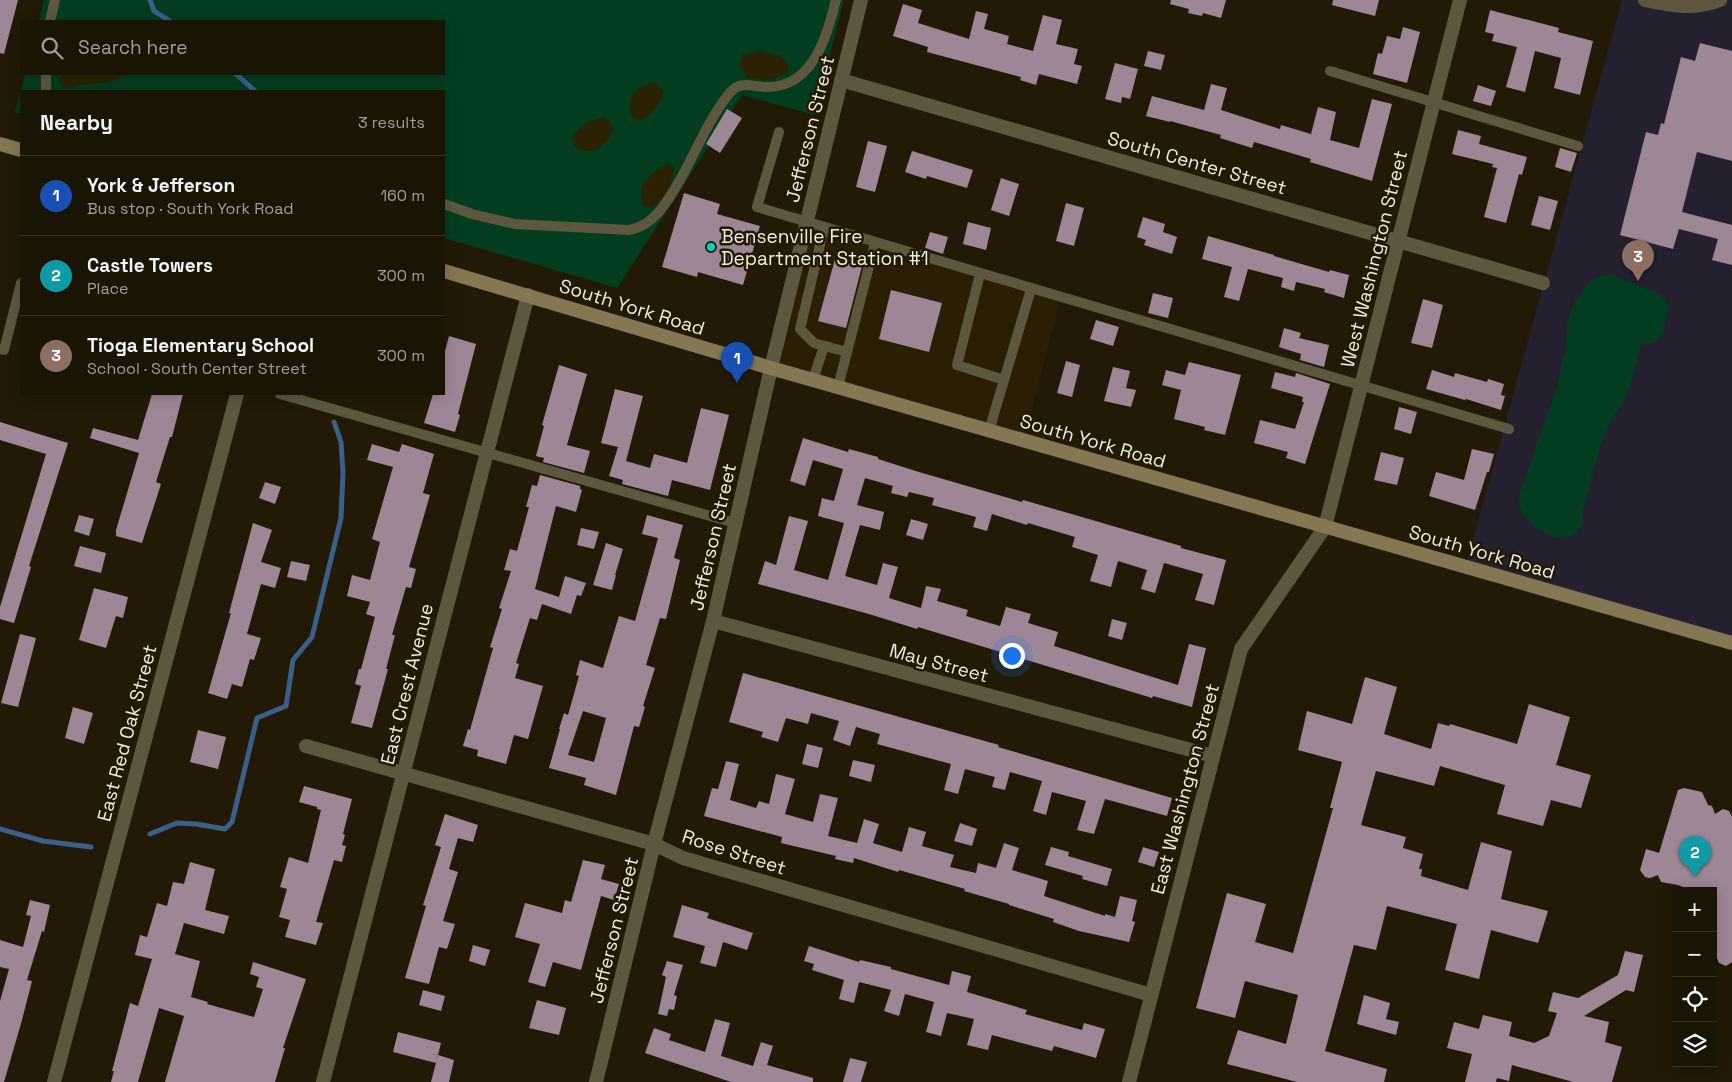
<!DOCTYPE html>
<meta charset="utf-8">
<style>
body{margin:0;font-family:"Space Grotesk",sans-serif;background:#272113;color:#f1f3f6}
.controls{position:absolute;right:15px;bottom:15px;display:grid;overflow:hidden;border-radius:0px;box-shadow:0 2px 12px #0003}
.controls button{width:45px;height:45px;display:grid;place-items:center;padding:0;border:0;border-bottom:1px solid #383327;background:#1a1405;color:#f1f3f6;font:25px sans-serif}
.you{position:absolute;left:1011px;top:655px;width:18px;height:18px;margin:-12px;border:4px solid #fff;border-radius:50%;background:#1a73e8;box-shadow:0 0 0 8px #1a73e833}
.badge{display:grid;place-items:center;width:32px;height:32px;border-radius:50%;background:#05d5b6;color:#fff;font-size:16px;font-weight:700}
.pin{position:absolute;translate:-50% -41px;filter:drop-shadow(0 1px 2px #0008)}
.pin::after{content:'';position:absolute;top:26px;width:18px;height:15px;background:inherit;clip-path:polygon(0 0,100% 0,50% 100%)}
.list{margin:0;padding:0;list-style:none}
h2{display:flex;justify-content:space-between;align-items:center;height:65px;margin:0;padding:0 20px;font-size:21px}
h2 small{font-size:16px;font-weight:400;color:#9f9e9a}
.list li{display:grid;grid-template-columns:32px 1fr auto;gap:15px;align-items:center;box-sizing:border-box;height:80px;padding:0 20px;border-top:1px solid #383327}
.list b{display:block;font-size:19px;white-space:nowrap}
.list p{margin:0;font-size:16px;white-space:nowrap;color:#9f9e9a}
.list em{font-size:16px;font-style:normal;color:#9f9e9a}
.icon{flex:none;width:28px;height:28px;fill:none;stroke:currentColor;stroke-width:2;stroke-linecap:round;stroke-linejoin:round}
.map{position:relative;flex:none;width:1732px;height:1082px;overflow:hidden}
.search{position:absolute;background:#1a1405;box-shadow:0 2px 12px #0003;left:20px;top:20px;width:425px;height:55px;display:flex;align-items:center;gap:12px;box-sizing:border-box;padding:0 18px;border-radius:0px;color:#9f9e9a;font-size:19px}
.panel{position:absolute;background:#1a1405;box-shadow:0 2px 12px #0003;left:20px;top:90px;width:425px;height:305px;border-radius:0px}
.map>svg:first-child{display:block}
</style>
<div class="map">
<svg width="1732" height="1082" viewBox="0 0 1732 1082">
<rect width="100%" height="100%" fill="#221a07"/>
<polygon fill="#2a1f04" points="811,227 1060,301 1025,437 777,366"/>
<polygon fill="#242030" points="1622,0 1732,0 1732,638 1467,562"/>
<g fill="#033d20">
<polygon points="44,0 844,0 815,115 742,95 617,288 444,238 444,91 21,91 21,114 15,112 25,74 444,74 444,21 39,21"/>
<path d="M1610 274 1659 294 1669 304 1664 330 1658 341 1641 345 1631 383 1621 407 1612 418 1601 444 1583 510C1585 532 1571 543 1550 535 1539 531 1529 521 1521 513L1519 499 1521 490 1557 386 1566 345V329L1573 305 1588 284 1595 278Z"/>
</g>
<g fill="#2a2202">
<path d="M760 51 778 55 787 61 789 70C777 82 763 81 747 78L740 67 742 55Z"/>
<path d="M63 74H128C113 83 104 83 87 84 79 85 71 88 63 88L59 79Z"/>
<path d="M654 83 658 85 664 91C661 104 652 116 639 120L633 118C624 99 635 86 654 83Z"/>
<path d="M604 117C625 128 603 152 586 151 582 151 578 148 574 146L572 137C582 125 589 120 604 117Z"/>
<path d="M667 164 674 167C674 182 665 202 651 208L644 206C635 184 650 173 667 164Z"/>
</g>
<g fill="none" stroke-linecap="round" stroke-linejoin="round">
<g stroke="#396089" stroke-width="5">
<polyline points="150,0 154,11 170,21"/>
<polyline points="236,74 255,91"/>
<polyline points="0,829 43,841 91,847"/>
<polyline points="150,834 177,823 196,824 225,829 232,822 257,718 286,706 293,660 312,637 341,518 343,472 341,442 334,422"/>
</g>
</g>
<g fill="#9d8797" fill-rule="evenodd">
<polygon points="0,0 18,0 4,54 0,53"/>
<polygon points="1171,0 1226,0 1221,18 1203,13 1202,16 1188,13 1189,9 1170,4"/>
<polygon points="1333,0 1379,0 1375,16 1332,5"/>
<polygon points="903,4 922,10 918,23 969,39 976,11 988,14 984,29 1009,36 1007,44 1033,51 1043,15 1062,20 1056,44 1078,49 1074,64 1082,66 1077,84 1039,74 1036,85 1020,80 1021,77 927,52 928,47 893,36"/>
<polygon points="1490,10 1559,28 1558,32 1593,41 1580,95 1554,88 1561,58 1535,51 1525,92 1506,87 1517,47 1492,41 1494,34 1485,32"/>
<polygon points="1403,27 1420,32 1407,83 1373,74 1378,53 1382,54 1387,36 1400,39"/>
<polygon points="1700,43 1732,51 1732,161 1697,152 1682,212 1732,225 1732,265 1712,260 1718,239 1679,229 1673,249 1620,235 1646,132 1658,135 1661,123 1664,124 1681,57 1695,61"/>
<polygon points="1148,51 1165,55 1161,70 1144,66"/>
<polygon points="1115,63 1138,69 1130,99 1122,97 1121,103 1105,99"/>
<polygon points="1211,84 1227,88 1221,110 1280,129 1281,125 1311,134 1318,107 1336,112 1330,140 1359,148 1372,99 1392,104 1372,181 1310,162 1311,159 1254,142 1252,148 1220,138 1221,135 1170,121 1170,122 1146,116 1152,96 1204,110"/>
<polygon points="1478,85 1496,91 1491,106 1473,101"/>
<polygon points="727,109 742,118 720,153 706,144"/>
<polygon points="1458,130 1481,136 1479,144 1527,157 1522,175 1519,174 1506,223 1484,217 1497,168 1492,167 1493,164 1452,154"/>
<polygon points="868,141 887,146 875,192 856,187"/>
<polygon points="1560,148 1577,153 1571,172 1555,167"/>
<polygon points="912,151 973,170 967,188 927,176 926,179 905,172"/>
<polygon points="1001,178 1019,184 1009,216 991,210"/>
<polygon points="684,193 720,204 717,214 760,226 743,285 698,272 697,277 662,267"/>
<polygon points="1539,196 1558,201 1550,230 1531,225"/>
<polygon points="1066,203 1084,208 1074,246 1056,241"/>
<polygon points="1143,217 1165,224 1163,232 1177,237 1172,254 1144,245 1146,240 1137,237"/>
<polygon points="968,222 991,228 986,250 963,244"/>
<polygon points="930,232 948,237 943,254 925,248"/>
<polygon points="1208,236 1274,255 1274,256 1329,272 1330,270 1349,275 1344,298 1324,292 1325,289 1296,282 1294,291 1281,287 1283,278 1248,269 1239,301 1224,297 1232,267 1202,259"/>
<polygon points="835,259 862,266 846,328 818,321"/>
<polygon points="891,290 942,303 929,352 879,339"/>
<polygon points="1153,293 1173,298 1168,318 1148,313"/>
<polygon points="1423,299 1443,305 1432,348 1411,343"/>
<polygon points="1096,320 1119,327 1113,346 1090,339"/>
<polygon points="1284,328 1301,333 1299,338 1329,345 1324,367 1300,360 1301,354 1279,347"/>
<polygon points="449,336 476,344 458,414 460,415 455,432 424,423 433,394 444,394 444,355"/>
<polygon points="1066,361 1080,365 1072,397 1057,393"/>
<polygon points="1189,362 1241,375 1225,435 1204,430 1205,427 1174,419 1181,390 1162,385 1166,370 1185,375"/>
<polygon points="559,365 587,374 567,445 590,451 584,473 543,462 544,458 536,456 544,426 542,425"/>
<polygon points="1113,367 1130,371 1126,388 1136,390 1131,407 1104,401"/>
<polygon points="1432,370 1454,377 1455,373 1487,382 1488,379 1504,384 1501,395 1505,396 1501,410 1466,399 1465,400 1426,389"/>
<polygon points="1275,372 1295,377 1296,373 1330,384 1305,464 1286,458 1288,452 1254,443 1260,420 1295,429 1304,402 1302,402 1303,397 1271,388"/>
<polygon points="615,389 643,396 626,461 650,468 654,454 687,463 701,408 729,415 710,490 672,480 668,496 622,484 623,480 609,476 618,447 601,443"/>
<polygon points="152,394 183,394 172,437 170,437 156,482 161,484 142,543 116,536 116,530 139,453 90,438 93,428 138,440"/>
<polygon points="1399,407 1417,412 1411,434 1394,429"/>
<polygon points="0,422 68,443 29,566 31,567 14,623 0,619 0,607 46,454 0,440"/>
<polygon points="803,438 848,452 849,449 878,457 878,459 919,472 1022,502 1023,500 1075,515 1181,546 1181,548 1226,560 1214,605 1195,600 1203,574 1164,563 1155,593 1141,589 1147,570 1118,561 1111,587 1090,581 1098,555 1072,547 1075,537 1028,523 1027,525 992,514 987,531 973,527 976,517 932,505 934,498 909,492 907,497 891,493 893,486 865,478 857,505 884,512 880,530 860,525 845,576 877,585 883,563 898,567 889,598 921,608 926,586 941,589 937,601 968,610 966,616 1000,626 1006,607 1031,614 1028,623 1058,632 1054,646 1178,685 1189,644 1206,648 1192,707 1153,696 1152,698 918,627 917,629 869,614 758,584 765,561 776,565 789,516 808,521 794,570 828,580 844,523 818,516 822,498 834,501 843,469 813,460 805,486 790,481"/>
<polygon points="372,444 399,452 402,444 434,454 423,493 430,495 409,567 416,569 411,588 406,587 392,635 395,635 386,669 388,669 372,728 351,723 361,686 355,684 359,669 361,669 375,617 366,614 370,602 347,596 352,575 370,580 380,542 372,539 393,467 367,460"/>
<polygon points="1472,449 1494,454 1489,472 1487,472 1475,510 1429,496 1436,472 1464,480"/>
<polygon points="1381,452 1404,458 1397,485 1374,480"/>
<polygon points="540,475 580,486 580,489 582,490 576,512 556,506 535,589 559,597 565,576 586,583 581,596 577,595 571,614 542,604 537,620 530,618 516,663 519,664 515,678 543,686 528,739 514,735 506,764 477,756 478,750 463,746 468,729 470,730 493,648 490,647 502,609 499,608 511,571 504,570 510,549 517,551 529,507 526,507 532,485 537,486"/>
<polygon points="265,482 281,487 275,504 259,498"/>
<polygon points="79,515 94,519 89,536 74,531"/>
<path d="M647 515 683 525 674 558 680 560 666 619 660 618 646 665 655 668 643 706 645 707 639 727 634 726 616 795 584 785 586 778 549 768 560 729H559L564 713 568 715 579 676 576 675 580 660 603 668 619 616 635 621 658 538 642 534ZM583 711 606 718 594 762 568 755Z"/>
<polygon points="911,519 928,524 923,540 906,535"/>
<polygon points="253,523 272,530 261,562 281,568 275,588 261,584 247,634 261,638 254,660 250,659 242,687 232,684 227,699 208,693 231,613 229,613"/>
<polygon points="581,528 599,532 594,549 577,545"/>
<polygon points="606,543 623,549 615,575 616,575 612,590 593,585"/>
<polygon points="80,546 106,553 101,573 74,566"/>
<polygon points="291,561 310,565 306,581 287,577"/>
<polygon points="94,588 128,597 123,618 116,616 106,648 79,640"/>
<polygon points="1112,619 1127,623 1122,640 1108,636"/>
<polygon points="20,634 36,638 18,707 1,703"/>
<polygon points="743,673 999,745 998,747 1172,798 1167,816 1105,799 1094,834 1077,830 1086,801 1052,792 1046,815 1033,811 1042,781 1010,772 1005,790 992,787 995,777 965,769 958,794 944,790 951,764 877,744 880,734 856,727 850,746 833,740 839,721 811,713 808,724 786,718 778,742 761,737 763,732 729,722"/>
<polygon points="1365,677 1397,687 1384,734 1431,749 1438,723 1449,726 1450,724 1517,744 1529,704 1570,717 1556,765 1591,775 1581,808 1551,800 1543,826 1497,814 1505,785 1440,766 1434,786 1376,771 1361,825 1406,837 1403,848 1423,854 1419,869 1422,869 1421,876 1468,890 1481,842 1512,851 1501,899 1548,911 1538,943 1491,930 1479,979 1445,970 1457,924 1387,906 1376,950 1354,945 1325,1051 1387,1069 1384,1082 1297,1082 1227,1064 1238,1030 1286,1044 1298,995 1245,981 1235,1018 1196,1008 1227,893 1266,904 1255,942 1293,953 1333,808 1330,808 1342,762 1298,750 1307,711 1352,724"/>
<polygon points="73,707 93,713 84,744 65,738"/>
<polygon points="198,730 226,737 218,769 190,762"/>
<polygon points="807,744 823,748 818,768 802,764"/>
<polygon points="853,760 875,765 871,782 849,776"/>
<polygon points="726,761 739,764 730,800 756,808 759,801 769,804 776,774 795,779 785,814 813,822 820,794 838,798 828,836 857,843 864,819 879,824 873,843 902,852 909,827 926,832 922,846 954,855 950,867 976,873 978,863 996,868 1004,843 1019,848 1012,870 1048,881 1044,896 1105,916 1105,914 1115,917 1120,896 1137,900 1132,921 1135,922 1129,942 1079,931 1053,922 1054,919 1009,905 1009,904 964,891 965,889 899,870 898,872 854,858 853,863 835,859 836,856 781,843 782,837 704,816 712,788 718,789"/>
<polygon points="304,786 352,799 343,834 345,835 342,845 346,846 342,862 334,860 316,922 323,923 316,945 285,937 290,920 279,917 287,889 280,887 289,857 308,863 321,810 317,809 317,807 299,802"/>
<polygon points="1684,788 1702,792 1708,805 1712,806 1715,814 1723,809 1729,811 1732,817 1732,962 1726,966 1719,963 1717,958 1713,958 1713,891 1693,891 1678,885 1661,882 1658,875 1650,878 1645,877 1640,870 1646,849 1659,853 1678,790"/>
<polygon points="445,814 478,825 473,842 458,838 449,869 458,872 443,921 455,924 447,949 439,947 429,984 405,978 426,906 423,905 441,847 435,845"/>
<polygon points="960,823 977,829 972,846 954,841"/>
<polygon points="1051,847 1069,852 1068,856 1112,869 1107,886 1082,879 1083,876 1045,865"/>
<polygon points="1143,847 1159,852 1154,867 1138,862"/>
<polygon points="583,860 605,865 601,879 619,884 614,900 601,896 581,970 553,962 545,987 528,982 540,944 515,937 525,903 562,913 565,900 571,902"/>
<polygon points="190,862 215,869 205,910 229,916 224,934 184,923 175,954 200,961 191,997 208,1002 207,1004 254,1017 263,989 256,987 259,977 250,974 253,962 306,979 283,1048 285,1048 275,1082 165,1082 184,1016 159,1008 138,1082 111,1082 114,1071 112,1071 130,1003 138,1006 152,959 135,955 140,935 147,937 157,903 167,906 173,882 184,884"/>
<polygon points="30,900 50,905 44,932 42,931 27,980 32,981 22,1020 4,1082 0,1082 0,1001 9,969 0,967 0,940 23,947 31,916 26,915"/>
<polygon points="682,905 709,913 707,918 753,933 747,950 723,942 716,967 700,963 705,946 673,937"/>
<polygon points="473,945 490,950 485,966 469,961"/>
<polygon points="809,946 859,962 860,960 891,967 891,969 949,985 952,971 971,976 967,992 1027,1010 1025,1014 1082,1030 1084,1023 1105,1029 1096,1058 1054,1046 1052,1051 992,1035 988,1050 967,1045 974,1019 947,1013 941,1036 926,1032 934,1002 905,994 899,1016 884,1011 891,990 859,982 854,1003 839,999 844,980 812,970 814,964 804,961"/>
<polygon points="1625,951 1643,955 1634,992 1626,990 1584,1016 1609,1022 1605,1042 1622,1047 1612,1082 1573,1082 1512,1065 1509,1081 1497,1078 1496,1082 1465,1082 1472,1054 1447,1048 1454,1022 1479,1029 1483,1015 1512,1022 1509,1036 1534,1043 1549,1036 1557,1013 1548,1011 1553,992 1578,998 1618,975"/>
<polygon points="667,961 683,965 674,995 677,996 674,1010 669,1009 667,1016 658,1014 666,977 662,975"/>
<polygon points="423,990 445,996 441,1011 419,1005"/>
<polygon points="1364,995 1390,1003 1386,1019 1399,1022 1396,1035 1357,1024"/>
<polygon points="537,1000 566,1008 559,1035 529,1028"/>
<polygon points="715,1019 730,1023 721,1056 753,1066 761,1042 773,1046 767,1065 813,1078 813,1082 731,1082 645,1053 654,1028 671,1034 669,1040 705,1052"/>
<polygon points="398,1032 441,1043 436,1063 393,1052"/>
<polygon points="438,1055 454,1060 449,1082 431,1082"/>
<polygon points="850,1058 867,1062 861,1082 843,1082"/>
</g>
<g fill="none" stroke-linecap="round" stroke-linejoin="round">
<g stroke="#5d5740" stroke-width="10">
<polyline points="50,21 55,0"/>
<polyline points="1330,71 1578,146"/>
<polyline points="46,91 46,74"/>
<polyline points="779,132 757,207 1509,429"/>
<path d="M444 204 472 214 515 224 629 230C640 228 651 221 658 213 687 178 700 131 728 95 741 78 752 88 770 87 814 85 827 35 836 0"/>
<polyline points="824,228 800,329 814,343 847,352 875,243"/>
<polyline points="980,274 957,365 1004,380"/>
<polyline points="0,349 4,350 21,283"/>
<polyline points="813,380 824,346"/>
<polyline points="838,387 847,352"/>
<polyline points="280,394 735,523"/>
<polyline points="989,431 1031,289"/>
</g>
<g stroke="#5d5740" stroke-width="14">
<path d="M1645 0C1672 6 1694 10 1720 0"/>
<polyline points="841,80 1543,283"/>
<polyline points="713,621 1213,756"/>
<polyline points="306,746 654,844 683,858 1151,995"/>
<polyline points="54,1082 237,394"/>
<polyline points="323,1082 528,295"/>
<polyline points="1129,1082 1241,649 1325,527 1460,0"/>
</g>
<polyline stroke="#5d5740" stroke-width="14" points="596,1082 654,844 713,621 771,368 861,0"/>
<g stroke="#837853" stroke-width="14">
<polyline points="0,144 21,150"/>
<polyline points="444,271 771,368 1732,643"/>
</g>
</g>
<circle fill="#05d5b6" stroke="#221a07" stroke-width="2" cx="711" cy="247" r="5"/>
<g text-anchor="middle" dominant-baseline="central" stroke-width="5" stroke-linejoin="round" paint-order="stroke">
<g font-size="19" fill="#f0ebdf" stroke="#221a07">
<text transform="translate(810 129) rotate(-76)">Jefferson Street</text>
<text transform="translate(1197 163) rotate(16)">South Center Street</text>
<text transform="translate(1374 259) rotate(-76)">West Washington Street</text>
<text transform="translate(632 307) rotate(17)">South York Road</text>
<text transform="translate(1093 441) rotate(16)">South York Road</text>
<text transform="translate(713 537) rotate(-77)">Jefferson Street</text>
<text transform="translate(1482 552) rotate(16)">South York Road</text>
<text transform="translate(939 663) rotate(15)">May Street</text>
<text transform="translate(407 684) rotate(-76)">East Crest Avenue</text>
<text transform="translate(127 733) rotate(-75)">East Red Oak Street</text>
<text transform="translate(1185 789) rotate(-75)">East Washington Street</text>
<text transform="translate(734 852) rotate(18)">Rose Street</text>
<text transform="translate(614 930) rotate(-76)">Jefferson Street</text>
</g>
<g font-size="19" fill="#f0ebdf" stroke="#221a07" text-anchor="start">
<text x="721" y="236">Bensenville Fire<tspan x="721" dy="22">Department Station #1</tspan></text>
</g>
</g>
</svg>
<div class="controls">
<button>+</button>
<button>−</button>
<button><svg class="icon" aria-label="locate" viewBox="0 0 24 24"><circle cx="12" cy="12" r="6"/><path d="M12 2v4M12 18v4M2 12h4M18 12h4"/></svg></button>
<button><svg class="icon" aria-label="layers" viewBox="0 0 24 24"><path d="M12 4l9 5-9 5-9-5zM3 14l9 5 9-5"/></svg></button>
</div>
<div class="you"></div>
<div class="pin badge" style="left:737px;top:383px;background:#1a4fb4">1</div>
<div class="pin badge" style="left:1695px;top:877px;background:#0f9aa8">2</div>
<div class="pin badge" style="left:1638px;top:281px;background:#8d6e63">3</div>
<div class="search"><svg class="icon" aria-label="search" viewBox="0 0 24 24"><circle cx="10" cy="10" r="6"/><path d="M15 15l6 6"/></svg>Search here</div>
<section class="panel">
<h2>Nearby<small>3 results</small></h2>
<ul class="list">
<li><span class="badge" style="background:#1a4fb4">1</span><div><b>York &amp; Jefferson</b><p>Bus stop · South York Road</p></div><em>160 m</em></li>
<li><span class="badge" style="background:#0f9aa8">2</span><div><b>Castle Towers</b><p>Place</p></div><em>300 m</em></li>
<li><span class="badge" style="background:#8d6e63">3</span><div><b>Tioga Elementary School</b><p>School · South Center Street</p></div><em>300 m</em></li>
</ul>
</section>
</div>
